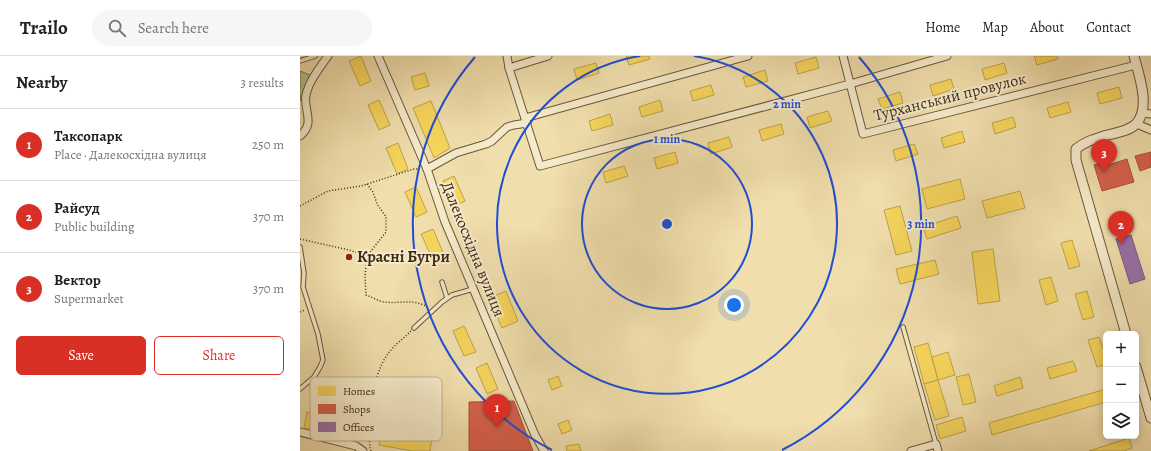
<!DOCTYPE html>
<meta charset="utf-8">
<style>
body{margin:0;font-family:Alegreya,serif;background:#f6f6f6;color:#202124}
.controls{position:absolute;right:12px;bottom:12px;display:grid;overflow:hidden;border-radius:6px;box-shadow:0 2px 10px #0003}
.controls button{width:36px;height:36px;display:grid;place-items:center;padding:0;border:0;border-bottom:1px solid #e0e0e0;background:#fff;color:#202124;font:20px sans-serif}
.you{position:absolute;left:434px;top:249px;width:14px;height:14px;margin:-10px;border:3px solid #fff;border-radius:50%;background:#1a73e8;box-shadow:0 0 0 6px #1a73e833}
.badge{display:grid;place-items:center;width:26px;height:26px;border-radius:50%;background:#d93025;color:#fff;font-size:13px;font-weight:700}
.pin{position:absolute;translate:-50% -33px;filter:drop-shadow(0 1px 2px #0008)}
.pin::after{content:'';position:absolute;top:21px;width:14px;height:12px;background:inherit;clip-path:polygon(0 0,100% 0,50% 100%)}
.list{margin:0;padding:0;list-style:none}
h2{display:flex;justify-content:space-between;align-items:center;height:52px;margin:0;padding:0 16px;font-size:17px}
h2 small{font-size:13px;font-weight:400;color:#757577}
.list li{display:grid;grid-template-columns:26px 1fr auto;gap:12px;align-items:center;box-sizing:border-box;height:72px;padding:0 16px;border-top:1px solid #e0e0e0}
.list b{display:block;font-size:15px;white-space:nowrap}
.list p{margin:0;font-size:13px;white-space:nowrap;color:#757577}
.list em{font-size:13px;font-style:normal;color:#757577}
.actions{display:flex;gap:8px;padding:12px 16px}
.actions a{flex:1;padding:9px 0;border:1px solid #d93025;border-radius:6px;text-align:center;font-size:14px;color:#d93025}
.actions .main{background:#d93025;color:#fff}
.icon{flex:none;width:22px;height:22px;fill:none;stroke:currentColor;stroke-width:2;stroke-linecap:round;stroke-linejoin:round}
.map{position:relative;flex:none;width:851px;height:395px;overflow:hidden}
header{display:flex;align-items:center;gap:24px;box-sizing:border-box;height:56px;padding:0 20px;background:#fff;border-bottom:1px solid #e0e0e0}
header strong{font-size:19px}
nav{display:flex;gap:22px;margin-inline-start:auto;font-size:14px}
.search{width:280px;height:36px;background:#f6f6f6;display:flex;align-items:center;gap:10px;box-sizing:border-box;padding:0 14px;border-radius:22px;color:#757577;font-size:15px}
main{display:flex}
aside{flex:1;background:#fff}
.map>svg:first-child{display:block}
</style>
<header>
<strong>Trailo</strong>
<div class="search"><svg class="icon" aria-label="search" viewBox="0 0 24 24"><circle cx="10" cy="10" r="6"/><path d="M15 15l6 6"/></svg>Search here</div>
<nav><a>Home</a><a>Map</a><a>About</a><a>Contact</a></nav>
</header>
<main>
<aside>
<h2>Nearby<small>3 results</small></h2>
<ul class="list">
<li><span class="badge">1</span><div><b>Таксопарк</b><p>Place · Далекосхідна вулиця</p></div><em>250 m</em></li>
<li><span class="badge">2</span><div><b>Райсуд</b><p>Public building</p></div><em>370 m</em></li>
<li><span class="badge">3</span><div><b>Вектор</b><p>Supermarket</p></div><em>370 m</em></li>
</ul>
<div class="actions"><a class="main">Save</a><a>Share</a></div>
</aside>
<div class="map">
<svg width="851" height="395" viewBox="0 0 851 395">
<rect width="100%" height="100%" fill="#f0deac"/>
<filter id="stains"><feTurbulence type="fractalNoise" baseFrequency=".005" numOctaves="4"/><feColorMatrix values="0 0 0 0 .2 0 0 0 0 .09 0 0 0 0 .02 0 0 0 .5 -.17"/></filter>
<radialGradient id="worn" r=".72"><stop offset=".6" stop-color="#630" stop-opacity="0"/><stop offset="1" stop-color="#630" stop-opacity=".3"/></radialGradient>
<polygon fill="#b4c28e" stroke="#797652" points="0,15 10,19 0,45"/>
<g fill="#f6d55c" stroke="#bfa147">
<polygon points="61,0 71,25 60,30 49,5"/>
<polygon points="326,0 349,0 350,3 329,9"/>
<polygon points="734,0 757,0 758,3 737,9"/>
<polygon points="516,1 519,12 498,18 495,7"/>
<polygon points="296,7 299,17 277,24 274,13"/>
<polygon points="704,7 707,17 685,24 682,13"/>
<polygon points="465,14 468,25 446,31 443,21"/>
<polygon points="125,17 129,30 115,34 111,21"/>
<polygon points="651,23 654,33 633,40 630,29"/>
<polygon points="411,29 414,39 393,45 390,35"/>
<polygon points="819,31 822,42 800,48 797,37"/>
<polygon points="600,36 603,47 582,53 578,43"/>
<polygon points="79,44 90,69 79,74 68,49"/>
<polygon points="360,44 363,55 342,61 339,51"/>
<polygon points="131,45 150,92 134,102 113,52"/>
<polygon points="768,46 771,56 750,62 747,52"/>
<polygon points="528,55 532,65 510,72 507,61"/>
<polygon points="310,58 313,69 292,75 289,65"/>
<polygon points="713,61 716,71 695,78 692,67"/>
<polygon points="481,68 484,78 462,85 459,74"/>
<polygon points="662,75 665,86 644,92 641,82"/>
<polygon points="429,81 432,91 411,98 408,87"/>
<polygon points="98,87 108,113 97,118 86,92"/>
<polygon points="614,88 618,98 596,105 593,94"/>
<polygon points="375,96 378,107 357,113 354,102"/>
<polygon points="324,110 328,120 306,127 303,116"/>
<polygon points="154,120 165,145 154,150 143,125"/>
<polygon points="660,123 665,143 627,153 622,133"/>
<polygon points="116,131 127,156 116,161 105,136"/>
<polygon points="720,135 725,152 687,162 682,145"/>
<polygon points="600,150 612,195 596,199 584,154"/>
<polygon points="657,160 661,172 627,183 623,171"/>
<polygon points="133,173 144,199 133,204 121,178"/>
<polygon points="772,184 780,210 769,213 761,187"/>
<polygon points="693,193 700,245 678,248 672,196"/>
<polygon points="635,204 639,218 600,228 596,213"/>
<polygon points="751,221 758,245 746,249 739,224"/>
<polygon points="206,235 218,265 202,272 189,242"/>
<polygon points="787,235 794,261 783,264 775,238"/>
<polygon points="164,270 176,296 164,300 153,275"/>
<polygon points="799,281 806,301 806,308 797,311 788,284"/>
<polygon points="628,287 638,324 624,328 614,291"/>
<polygon points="648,296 655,319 638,324 632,301"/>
<polygon points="773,305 777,315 750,323 747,312"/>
<polygon points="187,307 198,333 187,338 176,312"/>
<polygon points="669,318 676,346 663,349 656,321"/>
<polygon points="258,320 262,330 252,334 248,324"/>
<polygon points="720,321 723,332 697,340 694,330"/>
<polygon points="638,324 649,360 635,364 624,328"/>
<polygon points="806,333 806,346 692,379 689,367"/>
<polygon points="7,356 57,366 54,382 4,372"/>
<polygon points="662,361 666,375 640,383 636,369"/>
<polygon points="268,364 272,374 262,378 258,368"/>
<polygon points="82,373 132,382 130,395 112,395 79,389"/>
<polygon points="829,382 832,392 824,395 789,395"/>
<polygon points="279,388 281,395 267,395 266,390"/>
</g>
<g fill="#d6604d" stroke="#a8503d">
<polygon points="851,96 851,111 840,115 835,100"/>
<polygon points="827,103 834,126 802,135 794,109 807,105 808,109"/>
<polygon points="214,345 233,395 169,395 169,346"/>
</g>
<polygon fill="#9970ab" stroke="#7e5b7f" points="831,179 845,223 830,228 816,183"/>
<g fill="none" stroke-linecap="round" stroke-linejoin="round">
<g stroke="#6a563c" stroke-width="5.5">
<g id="service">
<polyline points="0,5 15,0"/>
<polyline points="0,191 4,217 3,231 18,278 23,304 20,311 14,321 0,333"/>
<polyline points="142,226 147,242"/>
<polyline points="603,271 636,388"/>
<polyline points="114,272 142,246 152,239 173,233"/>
</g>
</g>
<g stroke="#6a563c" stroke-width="9">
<g id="minor">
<polyline points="78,0 127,113 145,166 202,301 235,379 244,395"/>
<polyline points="207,0 209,12 240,110 550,28 647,0"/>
<polyline points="543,0 563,78 836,9"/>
<polyline points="209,12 248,0"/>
<polyline points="843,57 851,58"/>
<polyline points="225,62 448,0"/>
<polyline points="837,68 851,74"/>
<path d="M0 80C16 67 3 54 6 39 9 25 20 11 28 0"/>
<polyline points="127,113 156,97 186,88 192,85 207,71 214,69 227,67"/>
<polyline points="0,376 56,390 63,395"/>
<polyline points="611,395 636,388 638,395"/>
</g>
</g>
<g stroke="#6a563c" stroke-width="11">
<g id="tertiary">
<path d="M826 278 776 104V93C786 85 795 83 807 79 816 77 829 75 836 68 851 52 839 19 834 0"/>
<polyline points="836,311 851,362"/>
</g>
</g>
<g stroke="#3e2917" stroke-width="1.5" stroke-dasharray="1 2" stroke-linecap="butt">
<path d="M67 128 73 136 77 148 86 161V176L67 200 65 220 66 239C72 241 78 245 84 246 101 248 114 242 129 252"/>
<polyline points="0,150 28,135 61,130 114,113 120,113"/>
<polyline points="0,183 49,194 67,200"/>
<polyline points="0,256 5,254"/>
<path d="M71 395C65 369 72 321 87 299 93 290 104 282 111 275"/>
</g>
<use href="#service" stroke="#f5eac9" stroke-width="3.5"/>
<use href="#minor" stroke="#f5eac9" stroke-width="7"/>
<use href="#tertiary" stroke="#f5eac9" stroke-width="9"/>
</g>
<g fill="none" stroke="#1d4ed8" stroke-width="2">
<circle cx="367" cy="168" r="85"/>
<path d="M394 0A170 170 0 1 1 340 0"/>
<path d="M252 394A254 254 0 0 1 175 1M559 1A254 254 0 0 1 482 394"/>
</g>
<circle fill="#8f2418" stroke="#f5eac9" stroke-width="1.5" cx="49" cy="201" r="4"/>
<g text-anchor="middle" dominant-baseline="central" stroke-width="4" stroke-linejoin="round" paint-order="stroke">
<g font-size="16" fill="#3e2917" stroke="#f5eac9">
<text transform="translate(650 41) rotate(-14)">Турханський провулок</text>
<text transform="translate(173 193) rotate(68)">Далекосхідна вулиця</text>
</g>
<g font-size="16" font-weight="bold" fill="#3e2917" stroke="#f5eac9" text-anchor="start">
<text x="57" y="201">Красні Бугри</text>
</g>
</g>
<rect x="10" y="321" width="132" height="64" rx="6" fill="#f5eac9" stroke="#beb094" stroke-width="1"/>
<rect x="18" y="330" width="18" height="10" fill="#f6d55c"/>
<rect x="18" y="348" width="18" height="10" fill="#d6604d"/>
<rect x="18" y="366" width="18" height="10" fill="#9970ab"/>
<g font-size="11" fill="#3e2917">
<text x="43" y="339">Homes</text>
<text x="43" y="357">Shops</text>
<text x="43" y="375">Offices</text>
</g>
<circle cx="367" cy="168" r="6" fill="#1d4ed8" stroke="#f5eac9" stroke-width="2"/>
<g font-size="12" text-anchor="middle" font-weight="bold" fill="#1d4ed8" stroke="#f5eac9" stroke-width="4" stroke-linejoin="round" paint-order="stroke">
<text x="487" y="52">2 min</text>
<text x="367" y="87">1 min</text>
<text x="621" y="172">3 min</text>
</g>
<rect width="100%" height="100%" filter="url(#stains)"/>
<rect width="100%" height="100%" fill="url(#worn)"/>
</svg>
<div class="controls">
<button>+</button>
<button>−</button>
<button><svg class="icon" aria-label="layers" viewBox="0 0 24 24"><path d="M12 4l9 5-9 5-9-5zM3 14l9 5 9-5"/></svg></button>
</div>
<div class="you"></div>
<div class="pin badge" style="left:197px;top:371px">1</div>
<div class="pin badge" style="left:821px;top:188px">2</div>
<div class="pin badge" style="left:804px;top:116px">3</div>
</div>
</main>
